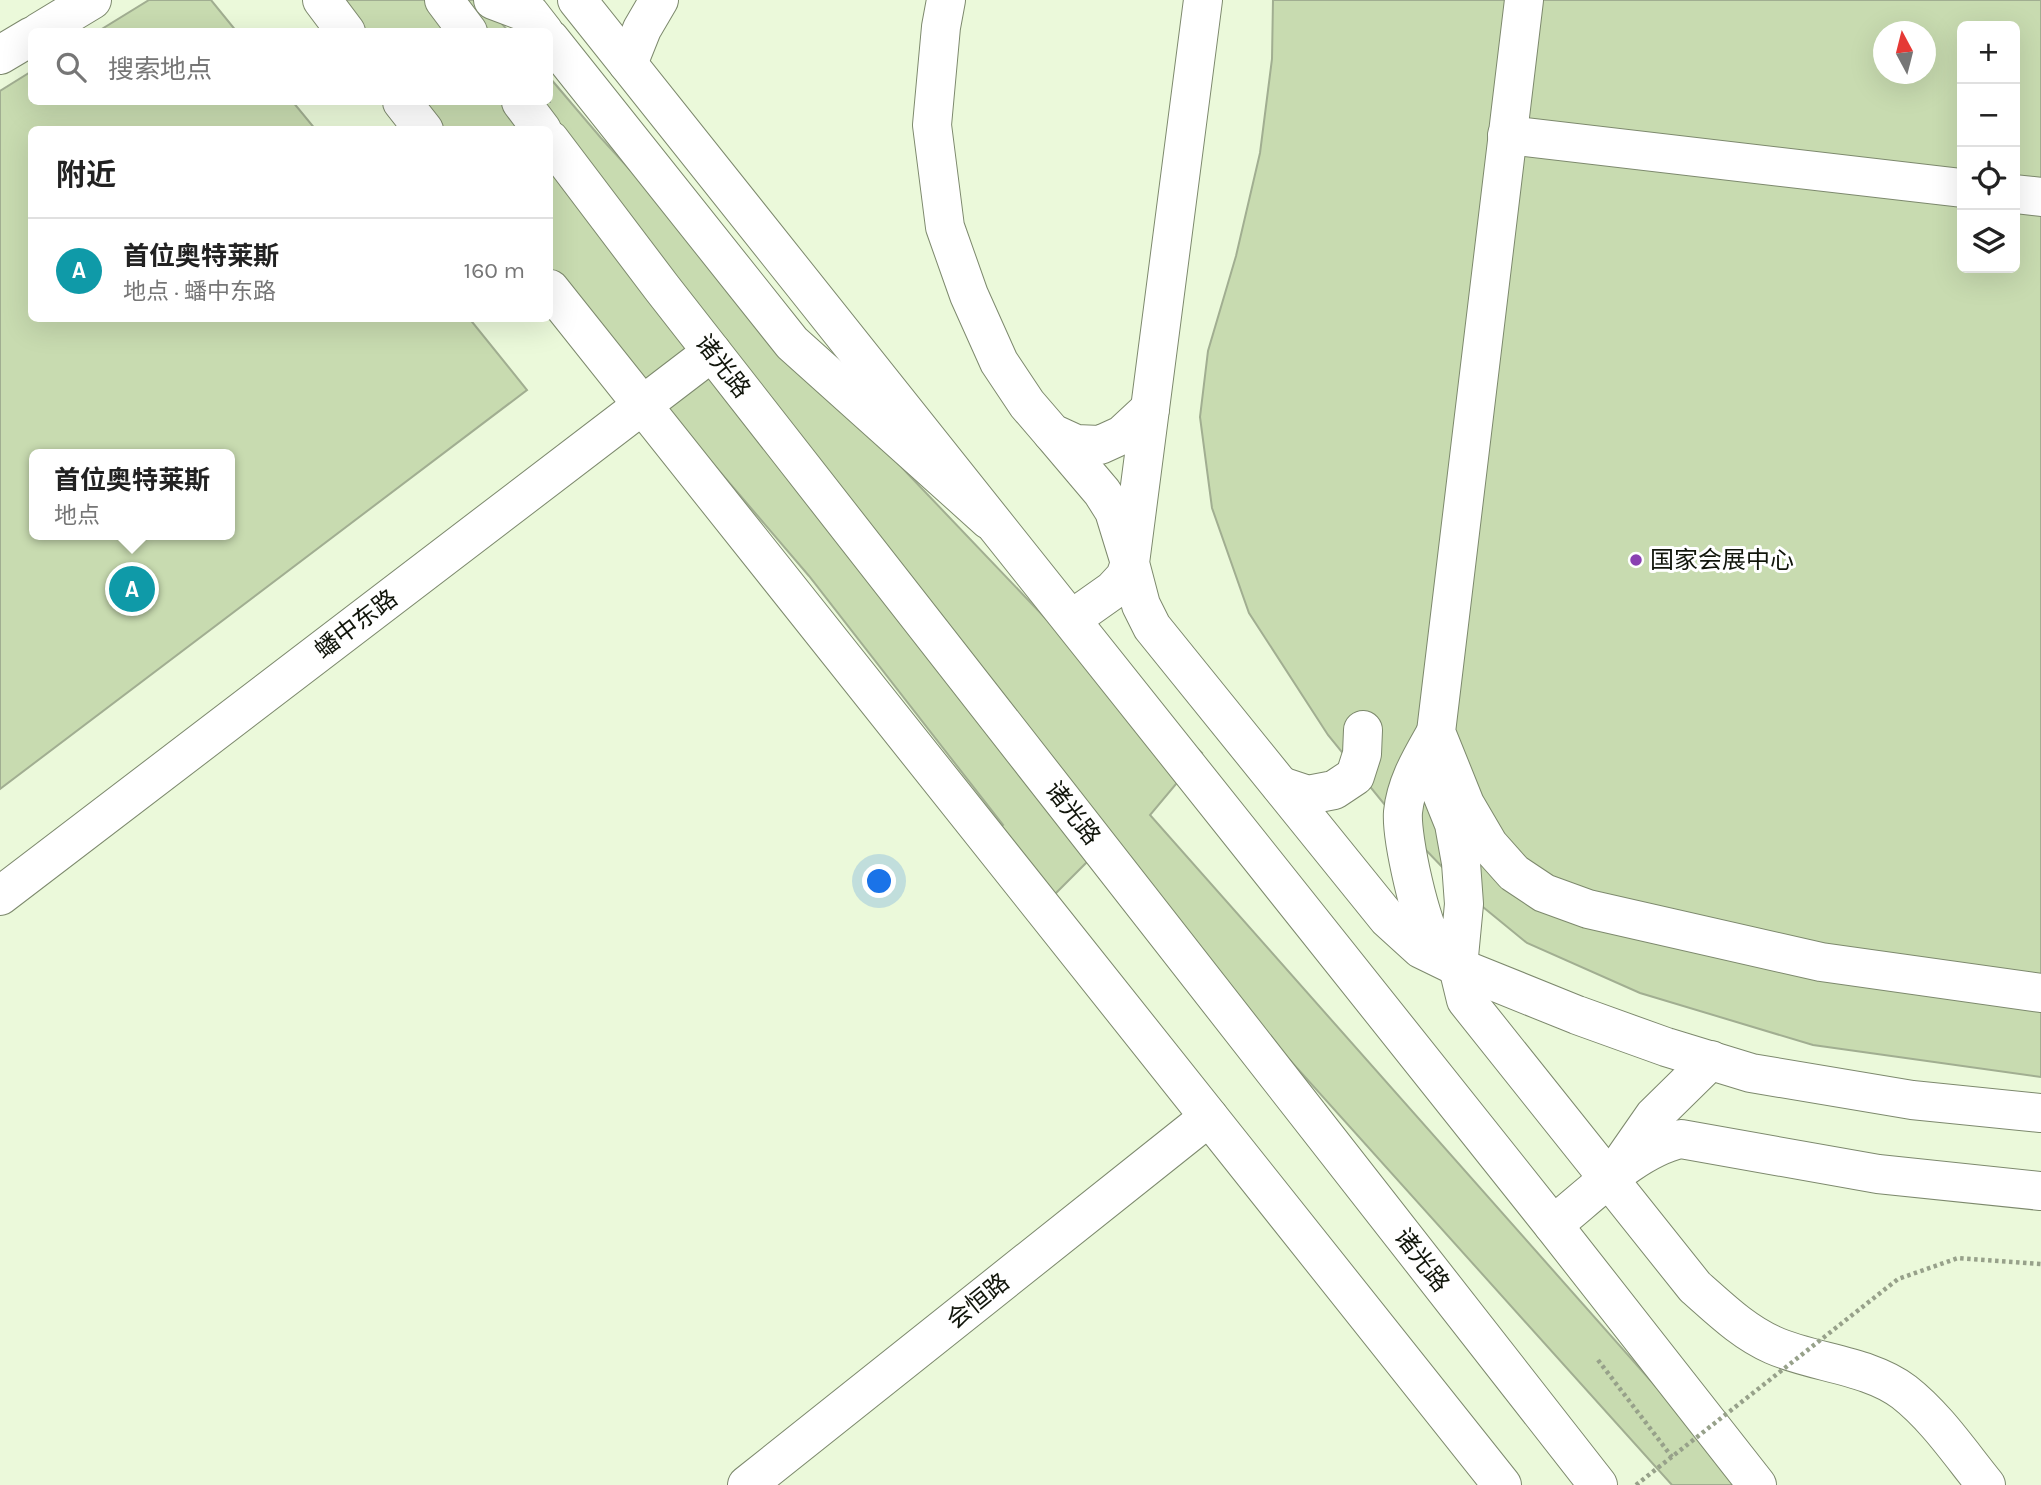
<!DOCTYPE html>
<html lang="zh">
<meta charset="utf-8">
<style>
body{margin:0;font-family:Karla,"Noto Sans SC",sans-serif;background:#f6f6f6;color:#222}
.controls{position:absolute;right:21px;top:21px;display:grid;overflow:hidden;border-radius:10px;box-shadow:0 7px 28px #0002}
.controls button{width:63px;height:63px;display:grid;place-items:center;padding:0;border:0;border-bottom:2px solid #e0e0e0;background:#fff;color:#222;font:35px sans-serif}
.compass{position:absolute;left:1873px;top:21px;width:63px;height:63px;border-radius:50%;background:#fff;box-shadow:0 7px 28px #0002;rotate:353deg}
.you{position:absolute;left:880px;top:882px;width:24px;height:24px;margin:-18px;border:5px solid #fff;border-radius:50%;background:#1a73e8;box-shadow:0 0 0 10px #1a73e833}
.badge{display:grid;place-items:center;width:46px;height:46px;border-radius:50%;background:#7c3aed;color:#fff;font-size:23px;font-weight:700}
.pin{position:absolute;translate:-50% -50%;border:4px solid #fff;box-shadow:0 2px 7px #0006}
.popup{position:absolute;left:29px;top:449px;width:206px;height:91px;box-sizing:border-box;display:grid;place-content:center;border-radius:10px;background:#fff;filter:drop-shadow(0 2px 5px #0005);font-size:23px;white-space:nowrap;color:#767676}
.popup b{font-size:26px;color:#222}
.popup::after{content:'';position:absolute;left:50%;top:100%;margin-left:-14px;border:14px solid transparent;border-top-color:#fff}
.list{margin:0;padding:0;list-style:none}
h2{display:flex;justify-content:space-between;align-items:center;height:91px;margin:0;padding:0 28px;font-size:30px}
h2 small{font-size:23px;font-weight:400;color:#767676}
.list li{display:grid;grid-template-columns:46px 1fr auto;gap:21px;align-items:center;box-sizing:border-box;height:105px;padding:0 28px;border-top:2px solid #e0e0e0}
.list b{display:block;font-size:26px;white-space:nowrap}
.list p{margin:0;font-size:23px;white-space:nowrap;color:#767676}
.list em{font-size:23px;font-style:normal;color:#767676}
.icon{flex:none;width:38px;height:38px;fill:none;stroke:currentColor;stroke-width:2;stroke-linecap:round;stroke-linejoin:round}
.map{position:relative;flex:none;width:2041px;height:1485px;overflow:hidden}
.search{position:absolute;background:#fff;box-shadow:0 7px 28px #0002;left:28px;top:28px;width:525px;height:77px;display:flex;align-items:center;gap:18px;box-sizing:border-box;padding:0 24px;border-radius:10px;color:#767676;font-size:26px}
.panel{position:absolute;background:#fff;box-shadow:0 7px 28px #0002;left:28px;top:126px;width:525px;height:196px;border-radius:10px}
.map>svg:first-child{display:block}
</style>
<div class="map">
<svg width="2041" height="1485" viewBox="0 0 2041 1485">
<rect width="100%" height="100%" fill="#ebf9da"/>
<g fill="#c8dbb0" stroke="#a1ae91" stroke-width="2" fill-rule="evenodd">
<polygon points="149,0 211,0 237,32 97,32"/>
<polygon points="310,0 482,0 509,32 338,32"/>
<path d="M1273 0H2041V1077L1813 1045 1640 993 1527 943 1472 898 1398 821 1328 735 1249 613 1212 508 1200 417 1208 351 1236 256 1260 153 1272 59ZM1962 26H2015V268H1962ZM1884 32H1926V74H1884Z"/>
<path d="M32 71V102H293L316 130H32V318H469L527 390 0 789V91ZM34 454H230V535H34Z"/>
<polygon points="550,78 601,138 908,474 1132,709 1145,697 1202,753 1150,815 1743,1485 1672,1485 1100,849 1050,899 991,836 1003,825 809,576 550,273 550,130 424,130 400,102 550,102"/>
</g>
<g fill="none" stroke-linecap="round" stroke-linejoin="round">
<g stroke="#7d896d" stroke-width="40">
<g id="minor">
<polyline points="577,0 1553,1225 1757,1485"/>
<polyline points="946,0 941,27 932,125 945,227 969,295 999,362 1027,404 1052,433 1076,444 1100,445 1122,435 1150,409"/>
<polyline points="1203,0 1130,563 1141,605 1152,627 1388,919 1421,949 1458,967 1577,1015 1666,1047 1751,1073 1912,1100 2041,1113"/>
<polyline points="1524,0 1436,732 1465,804 1489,845 1514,873 1544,893 1588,909 1821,962 2041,993"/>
<polyline points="39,32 92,0"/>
<polyline points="0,55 32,36"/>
<polyline points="628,64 642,29 659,0"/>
<polyline points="1507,135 1962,188"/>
<polyline points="2015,194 2041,197"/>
<polyline points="1052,433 1102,492 1114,511 1130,563 1125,577 1113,590 1072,619"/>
<polyline points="1281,786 1308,795 1334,790 1355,776 1362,754 1363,730"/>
<polyline points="0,896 712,352"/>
<path d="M1448 959C1445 955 1440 952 1436 948 1421 928 1401 837 1403 812 1406 782 1422 757 1436 732L1435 777 1454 824 1461 863 1464 904 1458 967 1466 1000 1695 1287C1719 1308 1743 1332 1773 1345 1813 1363 1869 1365 1904 1392 1936 1417 1960 1453 1986 1485"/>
<polyline points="1622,1162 1654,1116 1711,1060"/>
<path d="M1553 1225C1590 1196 1635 1149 1681 1139L1878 1174 2041 1191"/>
<polyline points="747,1485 1209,1117"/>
</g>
</g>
<g stroke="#7d896d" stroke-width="40">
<g id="major">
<polyline points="322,0 346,32"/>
<polyline points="444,0 468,32"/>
<polyline points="493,0 530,14 544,32"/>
<polyline points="550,39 792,343 989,520"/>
<polyline points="402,102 424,130"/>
<polyline points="521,102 542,130"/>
<polyline points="550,140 662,288 1598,1485"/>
<polyline points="550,289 1502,1485"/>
</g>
</g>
<polyline stroke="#97a18a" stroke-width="4.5" stroke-dasharray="3.5 3.5" stroke-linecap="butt" points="1598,1360 1672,1457"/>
<use href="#minor" stroke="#fff" stroke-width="38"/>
<use href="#major" stroke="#fff" stroke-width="38"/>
<polyline stroke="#97a18a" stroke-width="4.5" stroke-dasharray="3.5 3.5" stroke-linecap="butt" points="1636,1485 1898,1279 1958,1258 2041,1264"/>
</g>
<circle fill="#8a40b2" stroke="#fff" stroke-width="2.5" cx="1636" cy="560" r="7"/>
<g text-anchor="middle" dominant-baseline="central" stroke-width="6" stroke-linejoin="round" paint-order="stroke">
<g font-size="24" fill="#11150b" stroke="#fff">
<text transform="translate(723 366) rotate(52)">诸光路</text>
<text transform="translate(356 624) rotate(-37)">蟠中东路</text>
<text transform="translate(1073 813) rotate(52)">诸光路</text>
<text transform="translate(1422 1260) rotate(52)">诸光路</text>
<text transform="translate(978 1301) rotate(-39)">会恒路</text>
</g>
<g font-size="24" fill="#11150b" stroke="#fff" text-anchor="start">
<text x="1650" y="560">国家会展中心</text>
</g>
</g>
</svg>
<div class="controls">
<button>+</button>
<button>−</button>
<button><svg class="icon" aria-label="locate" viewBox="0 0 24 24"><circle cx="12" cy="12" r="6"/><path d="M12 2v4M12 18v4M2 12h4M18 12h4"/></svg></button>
<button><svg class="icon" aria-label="layers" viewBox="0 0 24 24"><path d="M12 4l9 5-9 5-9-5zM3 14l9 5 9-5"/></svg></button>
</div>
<svg class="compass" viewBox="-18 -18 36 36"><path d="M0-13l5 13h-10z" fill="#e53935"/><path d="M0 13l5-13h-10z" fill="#767676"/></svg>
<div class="you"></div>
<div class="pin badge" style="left:132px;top:589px;background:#0f9aa8">A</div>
<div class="popup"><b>首位奥特莱斯</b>地点</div>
<div class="search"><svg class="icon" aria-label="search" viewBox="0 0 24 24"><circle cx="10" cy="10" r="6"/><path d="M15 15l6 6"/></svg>搜索地点</div>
<section class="panel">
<h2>附近<small></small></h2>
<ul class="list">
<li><span class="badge" style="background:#0f9aa8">A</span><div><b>首位奥特莱斯</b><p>地点 · 蟠中东路</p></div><em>160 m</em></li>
</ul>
</section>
</div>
